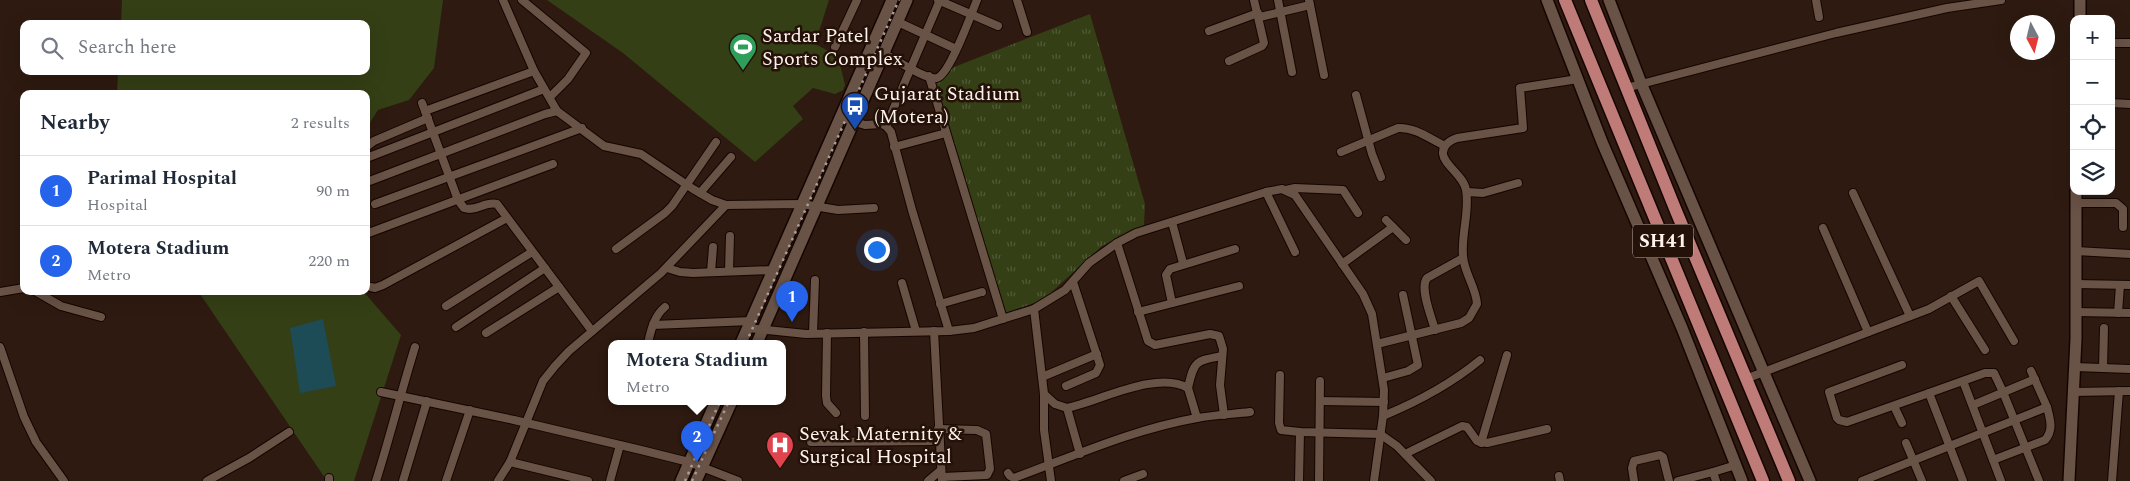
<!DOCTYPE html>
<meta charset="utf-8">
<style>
body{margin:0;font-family:Spectral,serif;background:#f2f2f3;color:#1f2937}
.controls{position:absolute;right:15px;top:15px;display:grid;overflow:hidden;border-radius:10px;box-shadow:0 5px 20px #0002}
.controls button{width:45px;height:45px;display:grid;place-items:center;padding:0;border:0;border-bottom:1px solid #e0e1e3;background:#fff;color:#1f2937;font:25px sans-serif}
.compass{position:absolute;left:2010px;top:15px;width:45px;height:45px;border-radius:50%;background:#fff;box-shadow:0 5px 20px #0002;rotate:173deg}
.you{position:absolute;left:876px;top:249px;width:18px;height:18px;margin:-12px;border:4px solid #fff;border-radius:50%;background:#1a73e8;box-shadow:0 0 0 8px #1a73e833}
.badge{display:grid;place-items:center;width:32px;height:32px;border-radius:50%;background:#2563eb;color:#fff;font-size:16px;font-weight:700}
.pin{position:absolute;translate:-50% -41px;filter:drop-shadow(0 1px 2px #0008)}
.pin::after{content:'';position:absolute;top:26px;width:18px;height:15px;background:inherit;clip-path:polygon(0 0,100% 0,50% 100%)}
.popup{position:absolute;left:608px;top:340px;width:178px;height:65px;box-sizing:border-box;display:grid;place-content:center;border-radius:10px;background:#fff;filter:drop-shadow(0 1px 4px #0005);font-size:16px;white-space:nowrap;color:#747a83}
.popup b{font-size:19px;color:#1f2937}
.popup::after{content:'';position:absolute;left:50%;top:100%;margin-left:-10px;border:10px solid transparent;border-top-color:#fff}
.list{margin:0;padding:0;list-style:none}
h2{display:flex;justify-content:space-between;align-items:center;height:65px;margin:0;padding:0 20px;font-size:21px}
h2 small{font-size:16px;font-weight:400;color:#747a83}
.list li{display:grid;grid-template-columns:32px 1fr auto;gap:15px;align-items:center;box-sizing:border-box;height:70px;padding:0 20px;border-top:1px solid #e0e1e3}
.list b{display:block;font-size:19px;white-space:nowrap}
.list p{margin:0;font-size:16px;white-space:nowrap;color:#747a83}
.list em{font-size:16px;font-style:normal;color:#747a83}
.icon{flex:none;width:28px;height:28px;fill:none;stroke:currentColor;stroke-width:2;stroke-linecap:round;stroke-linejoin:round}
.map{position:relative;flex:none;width:2130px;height:481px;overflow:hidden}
.search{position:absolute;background:#fff;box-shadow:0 5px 20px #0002;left:20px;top:20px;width:350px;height:55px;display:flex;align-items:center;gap:12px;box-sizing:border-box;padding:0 18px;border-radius:10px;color:#747a83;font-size:19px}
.panel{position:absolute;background:#fff;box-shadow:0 5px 20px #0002;left:20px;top:90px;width:350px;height:205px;border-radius:10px}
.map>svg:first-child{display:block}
</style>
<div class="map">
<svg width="2130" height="481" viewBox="0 0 2130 481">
<defs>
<pattern id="park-tufts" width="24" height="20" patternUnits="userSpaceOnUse" patternTransform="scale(1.25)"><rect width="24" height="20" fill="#343f16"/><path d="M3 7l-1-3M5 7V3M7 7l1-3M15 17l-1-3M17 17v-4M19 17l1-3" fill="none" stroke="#525b38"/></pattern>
</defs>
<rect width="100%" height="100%" fill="#2e1a10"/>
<g fill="#343f16">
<polygon points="122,0 443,0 434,68 409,100 378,110 366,129 366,94 117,94 118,71 366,71 366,24 121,24"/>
<polygon points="547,0 829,0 815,44 838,56 845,85 843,90 835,94 813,88 793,106 803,119 755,162 623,53"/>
<polygon points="198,291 363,291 401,335 354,481 327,481"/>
</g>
<polygon fill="url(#park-tufts)" points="1090,14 1145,204 1144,225 1102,246 1043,300 1002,314 928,82 949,69"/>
<polygon fill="#1d4b56" points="323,319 336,386 300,393 290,328"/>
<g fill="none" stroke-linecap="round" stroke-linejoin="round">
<g stroke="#150500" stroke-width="10">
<g id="street">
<polyline points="503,0 534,71 557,111 604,146 641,154 693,189 712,200 726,205"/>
<polyline points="522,0 586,53 568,79 550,97"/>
<polyline points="938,0 998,26"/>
<polyline points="1017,0 1027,32"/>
<polyline points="1278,0 1292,72"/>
<polyline points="1309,0 1324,75"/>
<polyline points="1816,0 1819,17"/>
<polyline points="1260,17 1310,5"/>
<polyline points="898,22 956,49"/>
<polyline points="1209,31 1258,13"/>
<polyline points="2111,43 2130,43"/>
<polyline points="835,47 857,0"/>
<path d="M885 54C895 59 927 81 937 78 950 74 971 14 977 0"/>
<polyline points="1229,61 1262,46 1264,43 1254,0"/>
<polyline points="929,76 1003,319"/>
<polyline points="1626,88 1836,33 1947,8 2001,0"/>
<polyline points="1356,95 1372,154 1381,177"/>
<path d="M422 103 458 200 464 208C476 212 485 201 497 204L592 331"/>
<polyline points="2111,103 2130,104"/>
<polyline points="425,111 534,71"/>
<polyline points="839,117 865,125 882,124 886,126 891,132 912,210 949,331"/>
<polyline points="886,126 940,0"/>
<polyline points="366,147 374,141 428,118"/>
<polyline points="894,147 946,133"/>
<path d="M1341 152 1398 128C1415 127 1430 139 1445 146"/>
<polyline points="366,156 369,157 544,89"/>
<polyline points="367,182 545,114 557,111"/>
<polyline points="1286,190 1295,188 1343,190 1358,213"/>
<polyline points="1266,192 1295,252"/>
<polyline points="1467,192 1483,193 1518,183"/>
<polyline points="700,193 731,157"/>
<polyline points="1853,193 1910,316"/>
<polyline points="2076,203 2116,203 2123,209 2123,227"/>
<polyline points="375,204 582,128"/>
<polyline points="1386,220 1406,240"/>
<polyline points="1172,222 1183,263"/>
<polyline points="1823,228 1868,332"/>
<polyline points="366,234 553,164"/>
<polyline points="1117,243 1148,341 1155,345 1210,334 1219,336 1223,349 1220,385 1224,415"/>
<polyline points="616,249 665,213 672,206 716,142"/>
<polyline points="2076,251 2130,254"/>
<polyline points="1342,264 1393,227"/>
<polyline points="667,268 680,272 693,273 773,270"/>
<polyline points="729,271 730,236"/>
<polyline points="711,272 713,247"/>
<polyline points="902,283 916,331"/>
<polyline points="2076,284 2130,285"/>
<polyline points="366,286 375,288 383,285 507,218"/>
<polyline points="35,291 61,306 101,317"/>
<polyline points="0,292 24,288"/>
<polyline points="1951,296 1985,350"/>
<polyline points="1172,303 1166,275 1170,269 1235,249"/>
<polyline points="940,304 982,292"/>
<polyline points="446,306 532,252"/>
<polyline points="1138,312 1239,286"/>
<polyline points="2076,312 2130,313"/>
<polyline points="2118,313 2120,285"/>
<polyline points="653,325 751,321"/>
<polyline points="456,327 545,268"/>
<polyline points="748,328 806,334 949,331 974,328 1034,309"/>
<path d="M1435 330C1432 318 1419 288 1427 278L1463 258"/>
<polyline points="934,331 942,481"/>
<polyline points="864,332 865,416"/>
<polyline points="486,333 559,287"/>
<polyline points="813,333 815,280"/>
<polyline points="827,333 826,396 827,403 836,413"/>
<path d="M648 343C651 330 654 316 665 307"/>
<path d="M1377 344 1461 323 1469 318 1477 304C1476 287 1464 273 1463 256 1461 234 1470 211 1466 190 1464 176 1444 165 1443 154 1442 146 1450 140 1457 138L1523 128 1520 88 1578 79"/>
<polyline points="0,347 24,417 36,442 64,481"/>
<polyline points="1902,365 1829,392 1837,418 1839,420 1847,422 1929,393 1963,481"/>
<polyline points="2075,367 2130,369"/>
<polyline points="2103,368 2104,328"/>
<polyline points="2031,371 2047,407"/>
<polyline points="1280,375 1279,423 1281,430 1300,432 1380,434 1397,446 1431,481"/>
<polyline points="1042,377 1097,354"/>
<polyline points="1383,378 1408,371 1418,365 1403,295"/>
<polyline points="1748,378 1929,309 1979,281 2014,341"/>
<polyline points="1963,381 2001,481"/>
<polyline points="1066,386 1096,373 1100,365 1073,282"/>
<path d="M1188 388C1194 361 1195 361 1222 356"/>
<polyline points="381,392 514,420 641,450 689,462 738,481"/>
<polyline points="2073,392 2130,391"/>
<polyline points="1929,393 1985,373 1994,373 2003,392 2039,481"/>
<path d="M1044 394 1055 404 1067 408C1100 401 1157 370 1188 388L1197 418"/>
<polyline points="1320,401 1384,402"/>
<polyline points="1973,405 2035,379"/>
<polyline points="1894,406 1902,423"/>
<polyline points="1067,408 1080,454"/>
<path d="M1383 416C1417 402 1452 383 1480 360"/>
<polyline points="938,429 977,430 986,434 990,469 987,475 942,477"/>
<polyline points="811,442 939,441"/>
<polyline points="1481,443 1507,355"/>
<polyline points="1906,443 1922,481"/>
<polyline points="1405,454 1462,426 1467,427 1477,441 1487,443 1547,429"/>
<polyline points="510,462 588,481"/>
<path d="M1008 473 1010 476 1014 478C1074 456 1134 429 1197 418 1215 415 1233 414 1250 412"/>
<polyline points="1559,476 1560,481"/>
<polyline points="207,481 249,458 289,432"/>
<polyline points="329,481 329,478"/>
<path d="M376 481C390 437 401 392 415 347"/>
<polyline points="403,481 427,401"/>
<polyline points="446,481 470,410"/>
<polyline points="498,481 510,462 543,381 555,366 569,351 661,273 726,205 802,204 838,210 874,208"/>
<polyline points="610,481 620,445"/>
<polyline points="928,481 941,470"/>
<polyline points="1051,481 1044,430 1044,394 1034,309 1065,290 1089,263 1117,243 1136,233 1266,192 1282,189 1295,195 1363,294 1372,314 1384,390 1383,416 1374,481"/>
<polyline points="1124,481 1143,474"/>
<polyline points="1299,481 1300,432"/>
<polyline points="1319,481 1320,381"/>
<polyline points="1634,481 1632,468 1634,461 1660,455 1663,457 1669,481"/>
<polyline points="1678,481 1713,472"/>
<polyline points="1716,481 1713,472 1736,465"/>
<path d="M1862 481 2047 407C2050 419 2054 430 2045 440L1993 460"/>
<polyline points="2112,481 2119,391"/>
</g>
</g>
<g stroke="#150500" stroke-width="14">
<g id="secondary">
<polyline points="1547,0 1602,142 1682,328 1742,481"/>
<polyline points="1609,0 1641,83 1810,481"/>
<polyline points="2080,19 2080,0"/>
<polyline points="741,343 892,0"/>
<polyline points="757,343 907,0"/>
<polyline points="681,481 716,401"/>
<polyline points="696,481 732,401"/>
<polyline points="2069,481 2076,339 2076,191"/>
</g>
</g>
<g stroke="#150500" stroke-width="15">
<g id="primary">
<polyline points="1565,0 1763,481"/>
<polyline points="1591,0 1676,211 1789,481"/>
</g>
</g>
<use href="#street" stroke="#695246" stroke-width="8"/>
<use href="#secondary" stroke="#695246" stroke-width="11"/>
<use href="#primary" stroke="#bf7b78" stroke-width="12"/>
<g stroke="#ac9d96" stroke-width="2.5" stroke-dasharray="2.5 5" stroke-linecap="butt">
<polyline points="746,343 899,0"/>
<polyline points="685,481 720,401"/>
<polyline points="692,481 729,401"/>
</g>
</g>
<defs>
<g id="stadium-pin" transform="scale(1.4375)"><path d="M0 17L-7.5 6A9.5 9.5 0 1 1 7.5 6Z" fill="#2e9e5b" stroke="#241107"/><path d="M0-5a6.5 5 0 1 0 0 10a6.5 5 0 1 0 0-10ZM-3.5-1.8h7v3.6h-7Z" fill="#fff"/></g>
<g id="bus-pin" transform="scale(1.4375)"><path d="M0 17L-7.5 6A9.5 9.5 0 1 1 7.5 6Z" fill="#1a4fb4" stroke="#241107"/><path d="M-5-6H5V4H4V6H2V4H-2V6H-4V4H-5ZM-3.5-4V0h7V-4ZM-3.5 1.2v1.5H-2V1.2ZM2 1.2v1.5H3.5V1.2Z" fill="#fff"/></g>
<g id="hospital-pin" transform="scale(1.4375)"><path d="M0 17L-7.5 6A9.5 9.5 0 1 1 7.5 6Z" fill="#e0444e" stroke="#241107"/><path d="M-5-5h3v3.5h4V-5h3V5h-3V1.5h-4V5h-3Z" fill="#fff"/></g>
</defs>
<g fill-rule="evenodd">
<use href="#stadium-pin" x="743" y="47"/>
<use href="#bus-pin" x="855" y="106"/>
<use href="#hospital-pin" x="780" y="445"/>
</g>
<g text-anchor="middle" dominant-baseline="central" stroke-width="5" stroke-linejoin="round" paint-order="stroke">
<rect fill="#241107" stroke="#bdaea8" stroke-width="1" x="1633" y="224.5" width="60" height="33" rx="4"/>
<g font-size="19" font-weight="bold" fill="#fef2ed">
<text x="1663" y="241">SH41</text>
</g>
<g font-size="20" fill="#fef2ed" stroke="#241107" text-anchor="start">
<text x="762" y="36">Sardar Patel<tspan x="762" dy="23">Sports Complex</tspan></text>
<text x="874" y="94">Gujarat Stadium<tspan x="874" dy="23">(Motera)</tspan></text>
<text x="799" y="434">Sevak Maternity &amp;<tspan x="799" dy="23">Surgical Hospital</tspan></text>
</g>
</g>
</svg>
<div class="controls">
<button>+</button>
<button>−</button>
<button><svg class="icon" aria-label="locate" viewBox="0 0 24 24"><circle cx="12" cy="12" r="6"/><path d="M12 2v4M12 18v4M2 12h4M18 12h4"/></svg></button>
<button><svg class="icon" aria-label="layers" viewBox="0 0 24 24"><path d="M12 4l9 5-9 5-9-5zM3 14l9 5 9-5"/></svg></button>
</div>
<svg class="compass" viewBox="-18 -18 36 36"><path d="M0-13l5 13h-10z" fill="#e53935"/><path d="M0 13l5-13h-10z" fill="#747a83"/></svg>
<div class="you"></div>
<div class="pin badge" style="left:792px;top:322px">1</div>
<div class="pin badge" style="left:697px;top:462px">2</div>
<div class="popup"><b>Motera Stadium</b>Metro</div>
<div class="search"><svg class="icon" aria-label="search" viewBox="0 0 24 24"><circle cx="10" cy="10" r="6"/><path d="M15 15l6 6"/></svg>Search here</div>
<section class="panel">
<h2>Nearby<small>2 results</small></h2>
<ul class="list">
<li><span class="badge">1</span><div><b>Parimal Hospital</b><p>Hospital</p></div><em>90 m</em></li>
<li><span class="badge">2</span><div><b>Motera Stadium</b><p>Metro</p></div><em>220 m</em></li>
</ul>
</section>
</div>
